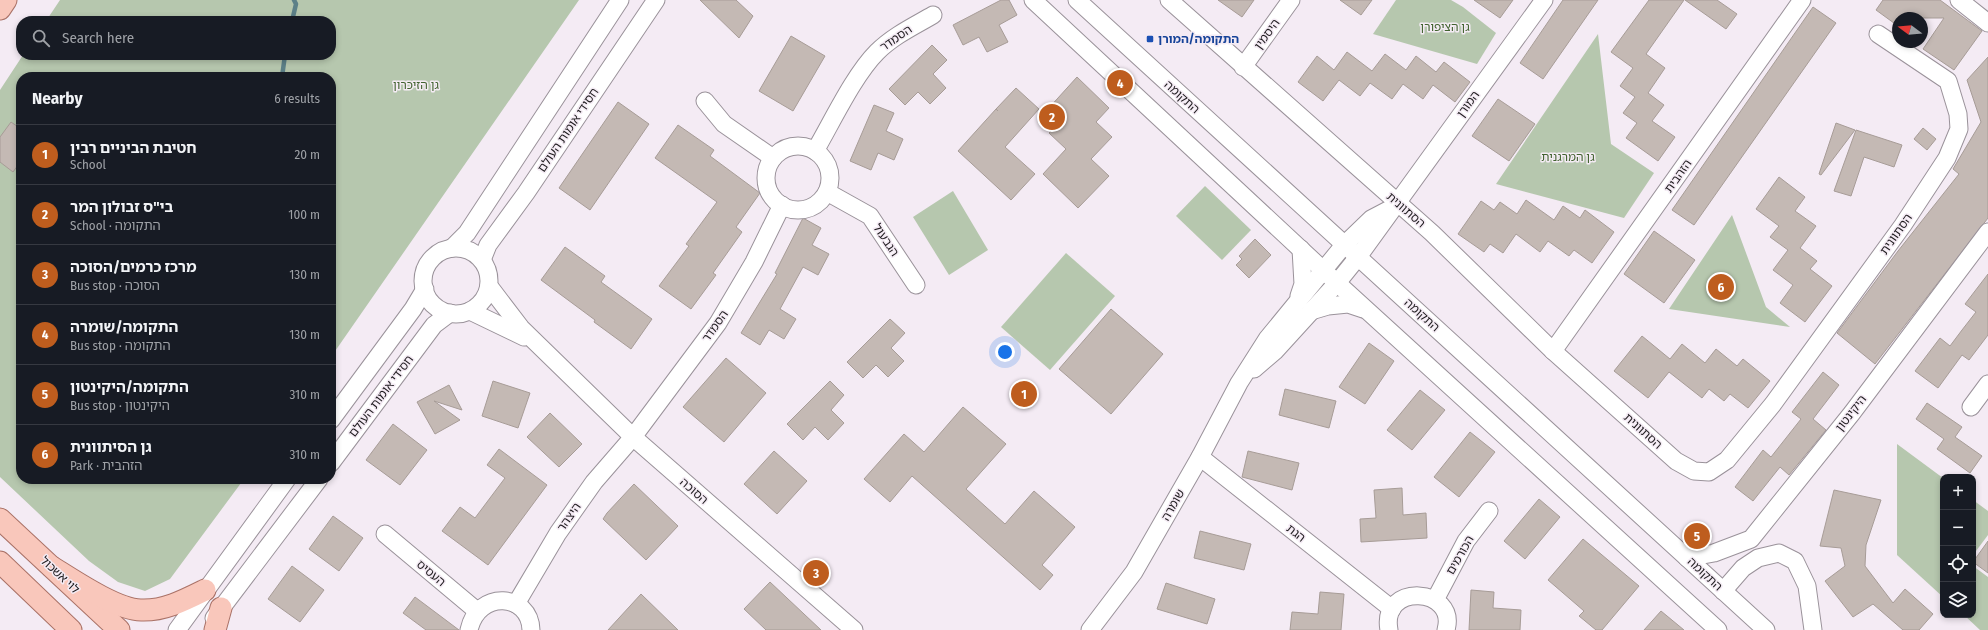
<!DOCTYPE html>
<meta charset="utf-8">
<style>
body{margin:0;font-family:"Fira Sans Condensed","Noto Sans Hebrew",sans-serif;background:#20242c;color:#f1f3f6}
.controls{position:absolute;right:12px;bottom:12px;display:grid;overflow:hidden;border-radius:8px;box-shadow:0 2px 6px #0003}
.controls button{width:36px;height:36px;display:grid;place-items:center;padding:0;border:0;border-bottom:1px solid #363941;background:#171b24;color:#f1f3f6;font:20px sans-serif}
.compass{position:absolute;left:1892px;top:12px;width:36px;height:36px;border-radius:50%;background:#171b24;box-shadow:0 2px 6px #0003;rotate:286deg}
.you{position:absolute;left:1005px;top:352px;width:14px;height:14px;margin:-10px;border:3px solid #fff;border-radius:50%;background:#1a73e8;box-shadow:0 0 0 6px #1a73e833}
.badge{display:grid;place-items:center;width:26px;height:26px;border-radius:50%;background:#be5d1e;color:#fff;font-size:13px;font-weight:700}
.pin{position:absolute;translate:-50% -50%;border:2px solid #fff;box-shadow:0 1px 4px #0006}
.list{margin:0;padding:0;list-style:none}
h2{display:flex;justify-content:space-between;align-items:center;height:52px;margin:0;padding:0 16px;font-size:17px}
h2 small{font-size:13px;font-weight:400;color:#9ea1a6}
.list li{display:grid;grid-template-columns:26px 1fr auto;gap:12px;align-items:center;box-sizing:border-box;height:60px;padding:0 16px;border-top:1px solid #363941}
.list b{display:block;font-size:15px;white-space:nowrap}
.list p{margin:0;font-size:13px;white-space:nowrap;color:#9ea1a6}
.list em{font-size:13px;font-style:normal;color:#9ea1a6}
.icon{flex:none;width:22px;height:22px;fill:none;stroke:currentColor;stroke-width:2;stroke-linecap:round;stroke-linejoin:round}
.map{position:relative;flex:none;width:1988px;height:630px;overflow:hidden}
.search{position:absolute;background:#171b24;box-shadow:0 2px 6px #0003;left:16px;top:16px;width:320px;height:44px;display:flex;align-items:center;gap:10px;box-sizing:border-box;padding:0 14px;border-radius:16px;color:#9ea1a6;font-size:15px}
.panel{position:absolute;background:#171b24;box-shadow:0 2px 6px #0003;left:16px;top:72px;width:320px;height:412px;border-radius:16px}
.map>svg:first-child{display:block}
</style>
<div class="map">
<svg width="1988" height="630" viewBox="0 0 1988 630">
<rect width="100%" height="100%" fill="#f4ebf4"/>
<g fill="#b6c7ae">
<polygon points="60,0 579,0 331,357 331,77 21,77 21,479 244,479 170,579 145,591 118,582 89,561 0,477 0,90 23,55 331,55 331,21 46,21"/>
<polygon points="1396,0 1451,0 1463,7 1496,33 1477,64 1373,34"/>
<polygon points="1598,34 1611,144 1654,173 1624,218 1496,184"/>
<polygon points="1205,186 1251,230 1222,260 1176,216"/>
<polygon points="953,191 988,250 949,275 913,217"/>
<polygon points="1732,215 1766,307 1790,327 1669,309"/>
<polygon points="1066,253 1115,296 1050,370 1001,327"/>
<polygon points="1897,444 1943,478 1943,597 1897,555"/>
<polygon points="1973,500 1988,511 1988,535 1973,555"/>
<polygon points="1973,566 1988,577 1988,630 1980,630 1964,615 1973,615"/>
</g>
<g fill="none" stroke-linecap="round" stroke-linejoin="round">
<g stroke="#5c8088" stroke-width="4.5">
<polyline points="292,21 296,4 294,0"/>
<polyline points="282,77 285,55"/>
</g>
</g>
<g fill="#c4b9b4" stroke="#a79c97">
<polygon points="700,0 736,0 753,16 739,38"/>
<polygon points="1001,0 1009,0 1017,15 999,25 1008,42 987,52 979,37 963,45 953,25"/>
<polygon points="1218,0 1254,0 1242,17"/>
<polygon points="1340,0 1372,0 1361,15"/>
<polygon points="1474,0 1513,0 1500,18"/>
<polygon points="1563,0 1598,0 1543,79 1520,63"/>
<polygon points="1649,0 1684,0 1646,54 1665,68 1648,93 1664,105 1652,121 1675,137 1658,161 1626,138 1637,123 1623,113 1635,97 1620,86 1633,68 1611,52"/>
<polygon points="1685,0 1717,0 1737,14 1726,29"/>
<polygon points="1883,0 1940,0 1982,31 1954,70 1923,49 1944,18 1898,18 1898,26 1876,10"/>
<polygon points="1813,7 1836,23 1694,225 1672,210"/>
<polygon points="791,36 825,56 793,111 759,91"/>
<polygon points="932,45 947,60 933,74 946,88 930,104 918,92 905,105 889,89"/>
<polygon points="1347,52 1372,71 1385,54 1406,70 1416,56 1436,72 1444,62 1470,82 1455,102 1433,85 1423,99 1403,84 1392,99 1370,83 1360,96 1339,80 1323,101 1298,82 1317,56 1334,70"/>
<polygon points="1988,57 1988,218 1875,364 1837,333 1898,251 1959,174 1953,169 1981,122 1967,80"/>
<polygon points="1077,77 1109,108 1096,122 1112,137 1091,159 1109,176 1078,208 1043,174 1066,149 1049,133 1061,121 1048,109"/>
<polygon points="1016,88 1039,109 1005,147 1035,174 1011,200 958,151 996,109 998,111 996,109"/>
<polygon points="1498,99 1535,124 1509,161 1472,136"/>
<polygon points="618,102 649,124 590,210 559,188"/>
<polygon points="874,105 894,113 886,131 903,139 894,160 878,153 871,170 850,161"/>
<polygon points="11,122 21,129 21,161 13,172 0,162 0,137"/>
<polygon points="1836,123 1855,130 1821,175 1819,174"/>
<polygon points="678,125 714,150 710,156 760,193 736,227 742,232 713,273 716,275 691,309 659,286 689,246 686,244 717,202 655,158"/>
<polygon points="1923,128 1936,139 1927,150 1914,139"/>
<polygon points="1856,130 1902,145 1894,167 1864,157 1851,196 1834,191"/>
<polygon points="1779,177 1805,197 1795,211 1816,226 1800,248 1817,261 1810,269 1832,286 1805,322 1780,303 1793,285 1773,270 1788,250 1770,237 1779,226 1756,209"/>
<polygon points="1526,200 1554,220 1563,206 1580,218 1585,210 1614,232 1592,263 1574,250 1569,256 1548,241 1540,252 1516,234 1503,253 1490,244 1484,252 1458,234 1481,201 1494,210 1500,202 1517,214"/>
<polygon points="803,218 821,228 812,245 829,254 818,275 803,267 780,309 796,319 784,339 769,330 760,345 741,333 777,274 775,273"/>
<polygon points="1654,231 1695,260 1664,303 1624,274"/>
<polygon points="1255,239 1271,255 1249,278 1236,265 1242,259 1239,256"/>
<polygon points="565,247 605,276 601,282 652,319 631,349 594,322 595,320 541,280"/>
<polygon points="1988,274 1988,335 1969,360 1962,355 1938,388 1915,371 1940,338 1950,346 1962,330 1976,312 1965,304"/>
<polygon points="1111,309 1163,354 1111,414 1059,369"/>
<polygon points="890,319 905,333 891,348 904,361 888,377 876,365 863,378 847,362"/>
<polygon points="1642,336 1670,359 1682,344 1705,363 1716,349 1737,366 1743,359 1770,381 1748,408 1730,394 1724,401 1709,389 1702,398 1669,372 1648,398 1614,371"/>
<polygon points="1369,343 1394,361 1365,404 1339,387"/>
<polygon points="726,358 766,393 724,442 683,407"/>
<polygon points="1823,372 1839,385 1813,419 1826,430 1789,475 1780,467 1753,501 1735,487 1763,450 1771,457 1801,419 1792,412"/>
<polygon points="493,381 530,393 518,428 482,416"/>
<polygon points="830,381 844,395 831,410 844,423 828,440 815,427 803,440 787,424"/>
<polygon points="449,385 462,410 434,401 460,420 435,434 417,402"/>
<polygon points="1285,389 1336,401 1329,428 1279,415"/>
<polygon points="1420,390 1445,410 1412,450 1387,430"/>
<polygon points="1927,403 1962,427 1955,437 1982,456 1970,473 1937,449 1944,439 1916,419"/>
<polygon points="963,407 1006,444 966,489 1005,524 1034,491 1075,527 1042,565 1053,575 1040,590 912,476 890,502 864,479 904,434 924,452"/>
<polygon points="550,413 582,444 559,467 527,437"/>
<polygon points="393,424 427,450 400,485 366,460"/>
<polygon points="1470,432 1495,452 1459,497 1434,477"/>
<polygon points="499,449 547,485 488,565 442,531 460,507 475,518 505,478 487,465"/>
<polygon points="774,451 807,481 777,514 744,484"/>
<polygon points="1248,451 1299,463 1292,490 1242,477"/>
<polygon points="634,484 678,526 646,560 603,519 607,513"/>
<polygon points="1402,488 1403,515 1426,513 1427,538 1361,542 1360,519 1376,518 1374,490"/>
<polygon points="1834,490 1881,500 1866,545 1865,566 1893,603 1905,589 1933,614 1919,630 1903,630 1873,604 1853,617 1825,581 1845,566 1841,548 1820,546"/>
<polygon points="1539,499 1560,517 1525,559 1504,541"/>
<polygon points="333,516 363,538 339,571 309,549"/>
<polygon points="1200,531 1251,544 1244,570 1194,558"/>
<polygon points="1583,539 1639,586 1602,630 1596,630 1579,616 1584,611 1548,580"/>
<polygon points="1988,541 1988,573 1973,562"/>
<polygon points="292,566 324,590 300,622 268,599"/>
<polygon points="770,582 821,630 766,630 744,609"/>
<polygon points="1166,583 1215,599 1207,624 1157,609"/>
<polygon points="1471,590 1494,592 1493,608 1521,610 1520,630 1469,630"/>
<polygon points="1320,592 1344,594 1341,630 1290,630 1292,612 1318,614"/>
<polygon points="641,594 678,630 608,630"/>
<polygon points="415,597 459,630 426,630 403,613"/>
<polygon points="1661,611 1684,630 1644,630"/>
</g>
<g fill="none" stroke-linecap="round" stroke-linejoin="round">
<g stroke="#9a929a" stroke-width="19">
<g id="minor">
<polyline points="1033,0 1337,283 1718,630"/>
<polyline points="1077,0 1766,630"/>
<polyline points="1169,0 1432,233 1553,351 1676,461 1694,471 1709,472 1727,460 1773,404 1903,225 1947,158 1959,129 1958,114 1948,81 1878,34"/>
<polyline points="1959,0 1988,23"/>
<polyline points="1243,67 1291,0"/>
<polyline points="705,101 724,124 773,158"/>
<circle cx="798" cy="178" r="32"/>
<path d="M815 151C832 122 854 75 877 52 893 36 914 26 933 15"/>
<polyline points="827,192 870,216 916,285"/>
<polyline points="452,248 467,233 620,0"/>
<circle cx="456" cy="281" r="33"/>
<polyline points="482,260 488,245 526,193 656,0"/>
<polyline points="489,286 521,328 633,437 854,630"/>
<polyline points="1299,296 1303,284 1301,249"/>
<polyline points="470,311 524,337"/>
<polyline points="1311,311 1328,306 1348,304 1363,309"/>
<polyline points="1553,351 1802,0"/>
<polyline points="1254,369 1275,351 1337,283 1358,257 1544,0"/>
<polyline points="1971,407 1988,384"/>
<polyline points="331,420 413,309 425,289"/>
<polyline points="1200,457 1392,609"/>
<polyline points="331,463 434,325 450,313"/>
<polyline points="385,534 477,611"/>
<polyline points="1687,558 1714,553 1751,539 1852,413 1988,232"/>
<polyline points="1723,591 1743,568 1758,558 1779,553 1795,561 1807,586 1813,630"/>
<polyline points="1435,600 1466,541 1489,511"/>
<polyline points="516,604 558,533 594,482 633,437 718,323 754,262 782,205"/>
<polyline points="214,618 319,479"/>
<polyline points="177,630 287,479"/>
<path d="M469 630C478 589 530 593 531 630"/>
<polyline points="1090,630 1134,572 1200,457 1239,383 1267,339 1344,245 1371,219 1392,208"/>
<path d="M1389 630C1380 582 1458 587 1446 630"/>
</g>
</g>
<g stroke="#aa7267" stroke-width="23">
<g id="major">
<polyline points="0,9 6,0"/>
<polyline points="0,519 119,630"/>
<polyline points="0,562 71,630"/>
<path d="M52 567C73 580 117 610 141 610 164 611 185 600 205 590"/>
<polyline points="215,630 221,608"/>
</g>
</g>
<use href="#minor" stroke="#fff" stroke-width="17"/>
<use href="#major" stroke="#f9c7bb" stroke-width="21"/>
</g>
<rect fill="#1a4fb4" stroke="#f4ebf4" stroke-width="1.5" x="1146" y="35" width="8" height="8" rx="2"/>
<g text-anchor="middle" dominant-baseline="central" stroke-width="3" stroke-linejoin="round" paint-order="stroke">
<g font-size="12" fill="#41622f" stroke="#f4ebf4">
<text x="1445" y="27">גן הציפורן</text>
<text x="416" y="85">גן הזיכרון</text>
<text x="1568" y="157">גן המרגנית</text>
</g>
<g font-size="12" fill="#1e1b1e" stroke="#f4ebf4">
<text transform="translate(1267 34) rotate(-54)">היסמין</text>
<text transform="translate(896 38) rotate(-35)">הסמדר</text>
<text transform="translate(1182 97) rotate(42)">התקומה</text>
<text transform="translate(1468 104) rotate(-54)">המורן</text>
<text transform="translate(568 130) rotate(-56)">חסידי אומות העולם</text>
<text transform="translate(1678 176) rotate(-55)">הזהבית</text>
<text transform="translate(1406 210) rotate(41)">הסתוונית</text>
<text transform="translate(1896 234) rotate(-55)">הסתוונית</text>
<text transform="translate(886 240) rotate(56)">הגבעול</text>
<text transform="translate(1422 315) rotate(42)">התקומה</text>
<text transform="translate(715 326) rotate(-55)">הסמדר</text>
<text transform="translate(381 396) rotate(-53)">חסידי אומות העולם</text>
<text transform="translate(1851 413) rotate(-52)">היקינטון</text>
<text transform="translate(1643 431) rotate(42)">הסתוונית</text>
<text transform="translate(694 491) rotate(41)">הסוכה</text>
<text transform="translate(1173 505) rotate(-60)">שומרה</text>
<text transform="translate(569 517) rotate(-55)">היצהר</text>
<text transform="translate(1296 533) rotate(38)">הגת</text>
<text transform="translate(1460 555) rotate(-60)">הכורמים</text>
<text transform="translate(431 573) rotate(40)">העסיס</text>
<text transform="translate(1705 574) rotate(43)">התקומה</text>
<text transform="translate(60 575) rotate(43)">לוי אשכול</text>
</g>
<g font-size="12" font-weight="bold" fill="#164399" stroke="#f4ebf4" text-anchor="start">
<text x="1158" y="39">התקומה/המורן</text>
</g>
</g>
</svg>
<div class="controls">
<button>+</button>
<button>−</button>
<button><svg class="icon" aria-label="locate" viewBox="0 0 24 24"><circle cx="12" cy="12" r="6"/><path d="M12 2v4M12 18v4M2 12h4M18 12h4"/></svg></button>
<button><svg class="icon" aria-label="layers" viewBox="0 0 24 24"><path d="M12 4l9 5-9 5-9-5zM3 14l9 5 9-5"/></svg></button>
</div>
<svg class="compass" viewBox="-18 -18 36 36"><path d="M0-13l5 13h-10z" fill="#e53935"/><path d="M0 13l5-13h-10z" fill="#9ea1a6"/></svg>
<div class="you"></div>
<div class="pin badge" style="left:1024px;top:394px">1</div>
<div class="pin badge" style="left:1052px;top:117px">2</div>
<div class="pin badge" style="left:816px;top:573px">3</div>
<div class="pin badge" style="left:1120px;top:83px">4</div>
<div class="pin badge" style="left:1697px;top:536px">5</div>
<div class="pin badge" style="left:1721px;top:287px">6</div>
<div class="search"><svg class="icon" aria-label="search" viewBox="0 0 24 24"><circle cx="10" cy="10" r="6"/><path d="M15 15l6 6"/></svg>Search here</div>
<section class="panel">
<h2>Nearby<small>6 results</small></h2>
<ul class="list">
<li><span class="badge">1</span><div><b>חטיבת הביניים רבין</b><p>School</p></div><em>20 m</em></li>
<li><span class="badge">2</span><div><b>בי&quot;ס זבולון המר</b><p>School · התקומה</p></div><em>100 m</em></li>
<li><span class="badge">3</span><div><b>מרכז כרמים/הסוכה</b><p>Bus stop · הסוכה</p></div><em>130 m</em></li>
<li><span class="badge">4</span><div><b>התקומה/שומרה</b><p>Bus stop · התקומה</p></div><em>130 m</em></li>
<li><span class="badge">5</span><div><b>התקומה/היקינטון</b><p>Bus stop · היקינטון</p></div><em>310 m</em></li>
<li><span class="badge">6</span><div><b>גן הסיתוונית</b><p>Park · הזהבית</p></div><em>310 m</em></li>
</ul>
</section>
</div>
